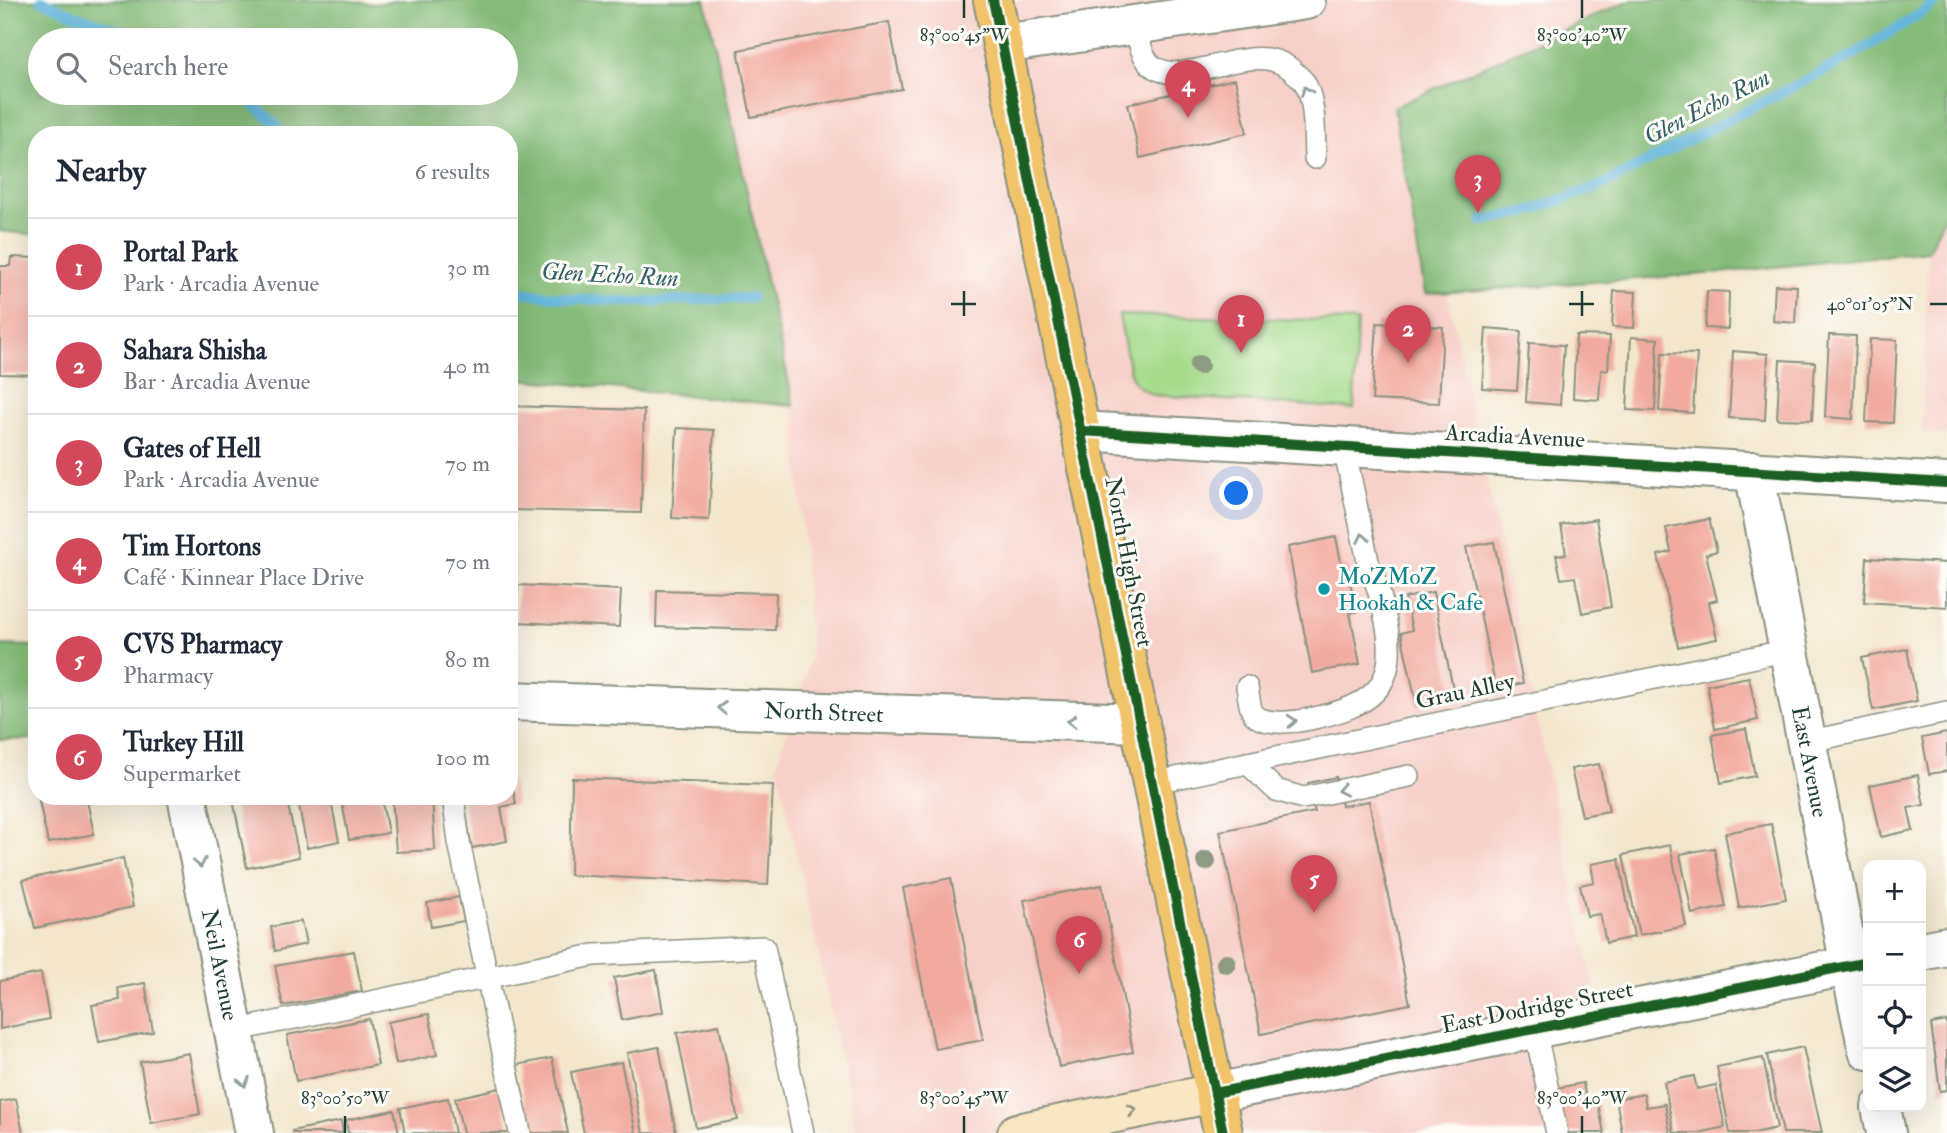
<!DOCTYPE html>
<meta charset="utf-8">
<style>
body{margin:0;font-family:"IM FELL Double Pica",serif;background:#f2f2f3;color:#1f2937}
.controls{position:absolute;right:21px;bottom:21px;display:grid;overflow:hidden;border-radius:14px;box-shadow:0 7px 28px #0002}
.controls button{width:63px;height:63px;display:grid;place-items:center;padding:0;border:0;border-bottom:2px solid #e0e1e3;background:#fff;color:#1f2937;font:35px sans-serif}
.you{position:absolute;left:1237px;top:494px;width:24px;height:24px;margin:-18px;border:5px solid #fff;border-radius:50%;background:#1a73e8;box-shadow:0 0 0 10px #1a73e833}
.badge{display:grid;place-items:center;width:46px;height:46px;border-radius:50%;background:#d1495b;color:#fff;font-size:23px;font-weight:700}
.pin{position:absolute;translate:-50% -58px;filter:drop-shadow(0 2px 4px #0008)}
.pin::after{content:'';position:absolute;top:37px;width:24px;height:21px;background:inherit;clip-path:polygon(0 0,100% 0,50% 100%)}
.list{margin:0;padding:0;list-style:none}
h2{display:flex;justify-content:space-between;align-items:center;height:91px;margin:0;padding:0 28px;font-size:30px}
h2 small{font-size:23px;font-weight:400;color:#747a83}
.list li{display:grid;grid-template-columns:46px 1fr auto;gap:21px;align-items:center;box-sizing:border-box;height:98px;padding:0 28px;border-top:2px solid #e0e1e3}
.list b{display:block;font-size:26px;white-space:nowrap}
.list p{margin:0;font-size:23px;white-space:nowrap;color:#747a83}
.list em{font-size:23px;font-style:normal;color:#747a83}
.icon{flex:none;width:38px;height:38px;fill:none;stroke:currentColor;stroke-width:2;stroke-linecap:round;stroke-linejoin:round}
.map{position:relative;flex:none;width:1947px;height:1133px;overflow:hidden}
.search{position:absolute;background:#fff;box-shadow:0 7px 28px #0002;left:28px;top:28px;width:490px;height:77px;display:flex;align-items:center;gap:18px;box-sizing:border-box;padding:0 24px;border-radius:38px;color:#747a83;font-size:26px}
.panel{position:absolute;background:#fff;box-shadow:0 7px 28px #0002;left:28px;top:126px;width:490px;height:679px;border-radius:28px}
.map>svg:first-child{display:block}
</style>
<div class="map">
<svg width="1947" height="1133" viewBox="0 0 1947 1133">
<rect width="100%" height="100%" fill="#fdfcf7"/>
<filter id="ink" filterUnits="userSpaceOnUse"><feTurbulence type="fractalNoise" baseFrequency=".0143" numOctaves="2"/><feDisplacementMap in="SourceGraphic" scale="14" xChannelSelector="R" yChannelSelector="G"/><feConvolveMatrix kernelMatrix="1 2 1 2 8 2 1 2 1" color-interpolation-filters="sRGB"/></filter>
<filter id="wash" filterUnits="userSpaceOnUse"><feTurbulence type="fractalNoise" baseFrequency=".00686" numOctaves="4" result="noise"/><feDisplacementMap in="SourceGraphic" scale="28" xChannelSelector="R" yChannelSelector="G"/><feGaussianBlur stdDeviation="1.57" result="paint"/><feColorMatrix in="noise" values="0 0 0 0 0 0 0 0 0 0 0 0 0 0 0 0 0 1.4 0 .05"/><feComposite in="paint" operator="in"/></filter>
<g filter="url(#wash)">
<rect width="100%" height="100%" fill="#f3e6cd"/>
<g fill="#f7d0c9">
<polygon points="705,0 1630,0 1394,107 1425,293 1447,292 1601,1021 1543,1031 1561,1133 857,1133 777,764 811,657 794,406"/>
<polygon points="1947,211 1947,435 1922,434 1928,251"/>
</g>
<polygon fill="#a6db8c" stroke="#628c60" stroke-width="2" points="1119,315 1357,321 1354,409 1153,395 1136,385 1130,373"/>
<g fill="#84bb78" stroke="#527c56" stroke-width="2" fill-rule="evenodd">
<path d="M0 0H344L374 4 401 0H705L794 406 509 378V135H37V235L0 231ZM506 40V93H40V40Z"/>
<polygon points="1630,0 1947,0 1947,211 1928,251 1719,273 1425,294 1394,107"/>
<polygon points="0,645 37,646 37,739 0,740"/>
</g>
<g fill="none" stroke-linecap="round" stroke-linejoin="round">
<g stroke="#5eb3da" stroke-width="10">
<polyline points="41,0 77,16 148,40"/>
<polyline points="240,93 276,124 281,135"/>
<polyline points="1482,221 1530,211 1602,185 1849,58 1918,15 1938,0"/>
<polyline points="509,291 573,299 635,302 752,298"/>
</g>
</g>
<g id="blocks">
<g fill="#f2aaa0">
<polygon points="889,22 902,89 751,117 738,50"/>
<polygon points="1235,79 1247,133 1140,158 1128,104"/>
<polygon points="11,257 37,258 37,375 0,374 0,266 10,266"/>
<polygon points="1775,285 1797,286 1795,323 1773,321"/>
<polygon points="1614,291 1636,292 1634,328 1612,327"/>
<polygon points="1707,291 1729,292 1728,329 1705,328"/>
<polygon points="1377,323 1443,327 1439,403 1372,400"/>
<polygon points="1486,328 1521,331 1517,390 1482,388"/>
<polygon points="1576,335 1610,336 1608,370 1601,370 1599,400 1573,398"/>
<polygon points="1829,335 1856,336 1853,419 1825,417"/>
<polygon points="1631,337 1658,339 1655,411 1627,410"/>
<polygon points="1870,339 1897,340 1893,423 1866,422"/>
<polygon points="1529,343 1564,345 1560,405 1526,402"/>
<polygon points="1733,351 1768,354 1765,420 1729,418"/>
<polygon points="1662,353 1697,354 1693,413 1659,411"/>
<polygon points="1780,360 1815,362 1812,420 1777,419"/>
<polygon points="509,406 644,410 641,513 509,510"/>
<polygon points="677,428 714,430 709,520 672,518"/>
<polygon points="1596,519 1611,607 1582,613 1575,577 1561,579 1556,555 1566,554 1561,525"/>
<polygon points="1709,519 1717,551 1706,554 1717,600 1709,602 1717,639 1678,647 1658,555 1671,552 1666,528"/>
<polygon points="1336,537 1342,567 1347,566 1356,612 1350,613 1360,664 1312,673 1288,547"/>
<polygon points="1494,542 1523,683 1496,689 1466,547"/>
<polygon points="1867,558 1947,563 1947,607 1864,602"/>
<polygon points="518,585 621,590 619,627 516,622"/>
<polygon points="657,590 776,593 775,630 656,627"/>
<polygon points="1433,592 1455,698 1417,706 1401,633 1412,630 1405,598"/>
<polygon points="1907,649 1917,701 1873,710 1862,658"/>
<polygon points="1749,677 1758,720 1715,729 1707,685"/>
<polygon points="1746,729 1755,776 1721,783 1712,735"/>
<polygon points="1947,733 1947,771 1929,774 1922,738"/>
<polygon points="1599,764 1609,811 1582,816 1571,769"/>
<polygon points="1918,775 1924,805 1908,808 1913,830 1881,837 1870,785"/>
<polygon points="511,777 516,804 501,807 507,841 472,848 462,796 509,796"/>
<polygon points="1336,777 1342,806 1369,801 1410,1004 1261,1034 1220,831 1315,812 1308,783"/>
<polygon points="572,778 773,785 768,885 570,875"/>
<polygon points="38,796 86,796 94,834 48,843"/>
<polygon points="249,796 286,796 299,857 247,868 233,800"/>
<polygon points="297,796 330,796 339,841 307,848"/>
<polygon points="341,796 381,796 388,833 349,840"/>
<polygon points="392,796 432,796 435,850 396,852"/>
<polygon points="1771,824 1786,899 1739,908 1725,833"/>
<polygon points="1670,845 1686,926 1639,935 1623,855"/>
<polygon points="1714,848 1726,907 1692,914 1680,854"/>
<polygon points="123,858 133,907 35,928 23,880"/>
<polygon points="1619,859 1634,937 1606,943 1600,914 1587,916 1580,885 1594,882 1591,864"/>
<polygon points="951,878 983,1040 935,1049 903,888"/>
<polygon points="1102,885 1133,1052 1059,1067 1024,900"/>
<polygon points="459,897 464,921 431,927 427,903"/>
<polygon points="301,921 306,944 275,951 271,927"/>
<polygon points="354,951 362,991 283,1006 275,966"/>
<polygon points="656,970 663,1012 622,1020 614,978"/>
<polygon points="41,973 49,1019 0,1029 0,981"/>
<polygon points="145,983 153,1032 99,1042 92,1005 120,1000 118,988"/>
<polygon points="429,1014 437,1055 396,1064 388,1022"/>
<polygon points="369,1019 378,1065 296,1081 287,1035"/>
<polygon points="1947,1021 1947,1090 1940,1091 1931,1024"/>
<polygon points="719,1025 738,1120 696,1128 677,1033"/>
<polygon points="659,1047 676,1133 643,1133 627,1053"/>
<polygon points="1803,1047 1822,1133 1783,1133 1767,1055"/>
<polygon points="189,1053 200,1114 151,1123 140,1062"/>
<polygon points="552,1058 568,1133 531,1133 517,1065"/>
<polygon points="1763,1058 1777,1128 1754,1133 1730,1133 1717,1067"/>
<polygon points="621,1062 636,1133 584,1133 571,1072"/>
<polygon points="1694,1076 1697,1089 1716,1085 1725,1127 1699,1133 1674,1133 1664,1082"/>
<polygon points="1583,1083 1587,1105 1598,1103 1604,1133 1566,1133 1557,1088"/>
<polygon points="500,1088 510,1133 463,1133 455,1098"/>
<polygon points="1644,1094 1646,1107 1665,1104 1670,1133 1622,1133 1616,1099"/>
<polygon points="448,1098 455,1133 405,1133 400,1108"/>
<polygon points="16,1099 23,1133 0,1133 0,1102"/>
<polygon points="394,1110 399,1133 348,1133 346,1120"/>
<polygon points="341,1121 343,1133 293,1133 292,1131"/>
</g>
</g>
</g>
<g filter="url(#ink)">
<use href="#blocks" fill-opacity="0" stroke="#899280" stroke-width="2"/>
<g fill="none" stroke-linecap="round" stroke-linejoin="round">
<g stroke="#899280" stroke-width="24">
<g id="service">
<path d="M1134 24C1138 37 1141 55 1150 64 1182 94 1255 33 1294 72 1298 75 1302 79 1305 83 1316 104 1314 134 1315 158"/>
<path d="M1247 687C1249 696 1249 712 1257 717 1269 725 1297 722 1310 719 1369 706 1400 690 1386 622 1382 602 1378 584 1369 566L1344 447"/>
<polyline points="1806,742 1947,712"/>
<polyline points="1247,763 1276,790 1303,798 1409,776"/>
<polyline points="1152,783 1789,650"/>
<polyline points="453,796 459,842 520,1133"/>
<polyline points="1535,1029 1557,1133"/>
<polyline points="233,1031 594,955 764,947 803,1133"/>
</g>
</g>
<g stroke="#899280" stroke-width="42">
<g id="minor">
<polyline points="1002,44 1306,0"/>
<path id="s1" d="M1754 471 1850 966 1868 1050"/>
<polyline points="1921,951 1947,946"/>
<polyline points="1215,1093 1868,962"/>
<polyline points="1881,1107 1886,1133"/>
</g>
</g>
<g stroke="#899280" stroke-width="42">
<g id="tertiary">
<polyline points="1081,431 1947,483"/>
<path id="s2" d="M509 701 1140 723"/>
<path id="s3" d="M187 796 254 1133"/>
</g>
</g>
<g stroke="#899280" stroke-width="42">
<polyline id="secondary" points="1017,1133 1215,1093"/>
</g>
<g stroke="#899280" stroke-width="42">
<polyline id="primary" points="993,0 1223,1133"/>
</g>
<use href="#service" stroke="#fff" stroke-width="21"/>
<use href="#minor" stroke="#fff" stroke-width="38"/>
<use href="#tertiary" stroke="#fff" stroke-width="38"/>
<use href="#secondary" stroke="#f9e7c3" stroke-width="38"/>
<use href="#primary" stroke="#f1c36a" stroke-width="38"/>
<g stroke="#fdfcf7" stroke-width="15">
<g id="cycleway">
<polyline points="993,0 1223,1133"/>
<polyline points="1081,431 1947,483"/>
<polyline points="1215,1093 1868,962"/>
</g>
</g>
<use href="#cycleway" stroke="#1b5e20" stroke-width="10"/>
</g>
<g fill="#8d9b83">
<circle cx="1199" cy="365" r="10"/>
<circle cx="1206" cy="861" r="10"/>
<circle cx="1226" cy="963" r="10"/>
</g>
<defs><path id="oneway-chevron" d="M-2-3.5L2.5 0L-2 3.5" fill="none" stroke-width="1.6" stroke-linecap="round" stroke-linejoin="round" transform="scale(1.75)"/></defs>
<g stroke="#8f9e9a">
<use href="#oneway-chevron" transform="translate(1306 91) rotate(-111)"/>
<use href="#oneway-chevron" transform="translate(1363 538) rotate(-102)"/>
<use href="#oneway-chevron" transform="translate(722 708) rotate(-178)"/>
<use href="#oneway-chevron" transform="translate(1072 721) rotate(-178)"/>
<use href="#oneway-chevron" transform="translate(1292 721) rotate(-4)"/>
<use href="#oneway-chevron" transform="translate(1342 790) rotate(169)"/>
<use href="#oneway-chevron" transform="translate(200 863) rotate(79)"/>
<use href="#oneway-chevron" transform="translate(244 1082) rotate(78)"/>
</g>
<use stroke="#8c927c" href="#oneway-chevron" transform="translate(1132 1110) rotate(-12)"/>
</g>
<path fill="none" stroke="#1f3d34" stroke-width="2.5" d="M964 0V18M1582 0V18M964 291V316M1582 291V316M951 304H976M1569 304H1594M1930 304H1947M345 1116V1133M964 1116V1133M1582 1116V1133"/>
<circle fill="#0f9aa8" stroke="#fdfcf7" stroke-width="2.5" cx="1324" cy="589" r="7"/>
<g text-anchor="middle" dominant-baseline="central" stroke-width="6" stroke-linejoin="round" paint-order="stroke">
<g font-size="23" fill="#1f3d34" stroke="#fdfcf7">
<text transform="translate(1515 436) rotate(3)">Arcadia Avenue</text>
<text transform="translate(1129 562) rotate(79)">North High Street</text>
<text transform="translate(1465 691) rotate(-12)">Grau Alley</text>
<text stroke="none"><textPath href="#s2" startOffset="315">North Street</textPath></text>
<text stroke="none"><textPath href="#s1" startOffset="296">East Avenue</textPath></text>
<text stroke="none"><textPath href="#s3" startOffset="172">Neil Avenue</textPath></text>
<text transform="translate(1537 1007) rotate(-11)">East Dodridge Street</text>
</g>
<g font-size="23" fill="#0d838f" stroke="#fdfcf7" text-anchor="start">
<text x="1338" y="576">MoZMoZ<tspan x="1338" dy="26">Hookah &amp; Cafe</tspan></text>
</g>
<g font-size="24" font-style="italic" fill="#326066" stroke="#fdfcf7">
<text transform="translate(1707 107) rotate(-27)">Glen Echo Run</text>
<text transform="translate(610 275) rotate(3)">Glen Echo Run</text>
</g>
</g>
<g font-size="18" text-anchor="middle" fill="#1f3d34" stroke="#fdfcf7" stroke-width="6" stroke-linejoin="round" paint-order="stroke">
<text x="964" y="41">83°00'45"W</text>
<text x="1582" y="41">83°00'40"W</text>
<text x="1870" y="310">40°01'05"N</text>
<text x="345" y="1104">83°00'50"W</text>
<text x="964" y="1104">83°00'45"W</text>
<text x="1582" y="1104">83°00'40"W</text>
</g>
</svg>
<div class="controls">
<button>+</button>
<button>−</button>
<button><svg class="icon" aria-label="locate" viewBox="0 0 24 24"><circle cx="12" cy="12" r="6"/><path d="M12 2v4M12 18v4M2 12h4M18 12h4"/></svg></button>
<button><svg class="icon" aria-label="layers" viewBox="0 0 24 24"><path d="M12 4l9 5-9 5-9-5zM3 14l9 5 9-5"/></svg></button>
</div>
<div class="you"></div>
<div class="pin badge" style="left:1241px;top:353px">1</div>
<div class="pin badge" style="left:1408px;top:363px">2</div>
<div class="pin badge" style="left:1478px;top:213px">3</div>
<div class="pin badge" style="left:1188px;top:118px">4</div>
<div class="pin badge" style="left:1314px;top:913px">5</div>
<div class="pin badge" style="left:1079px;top:974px">6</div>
<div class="search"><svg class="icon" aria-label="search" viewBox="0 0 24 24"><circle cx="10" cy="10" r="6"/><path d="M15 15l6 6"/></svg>Search here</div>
<section class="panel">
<h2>Nearby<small>6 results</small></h2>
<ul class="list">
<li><span class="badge">1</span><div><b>Portal Park</b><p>Park · Arcadia Avenue</p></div><em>30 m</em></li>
<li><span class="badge">2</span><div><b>Sahara Shisha</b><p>Bar · Arcadia Avenue</p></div><em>40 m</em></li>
<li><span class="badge">3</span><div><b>Gates of Hell</b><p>Park · Arcadia Avenue</p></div><em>70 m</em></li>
<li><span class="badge">4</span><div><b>Tim Hortons</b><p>Café · Kinnear Place Drive</p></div><em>70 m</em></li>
<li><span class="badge">5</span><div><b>CVS Pharmacy</b><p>Pharmacy</p></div><em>80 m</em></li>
<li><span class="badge">6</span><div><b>Turkey Hill</b><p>Supermarket</p></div><em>100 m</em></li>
</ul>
</section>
</div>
